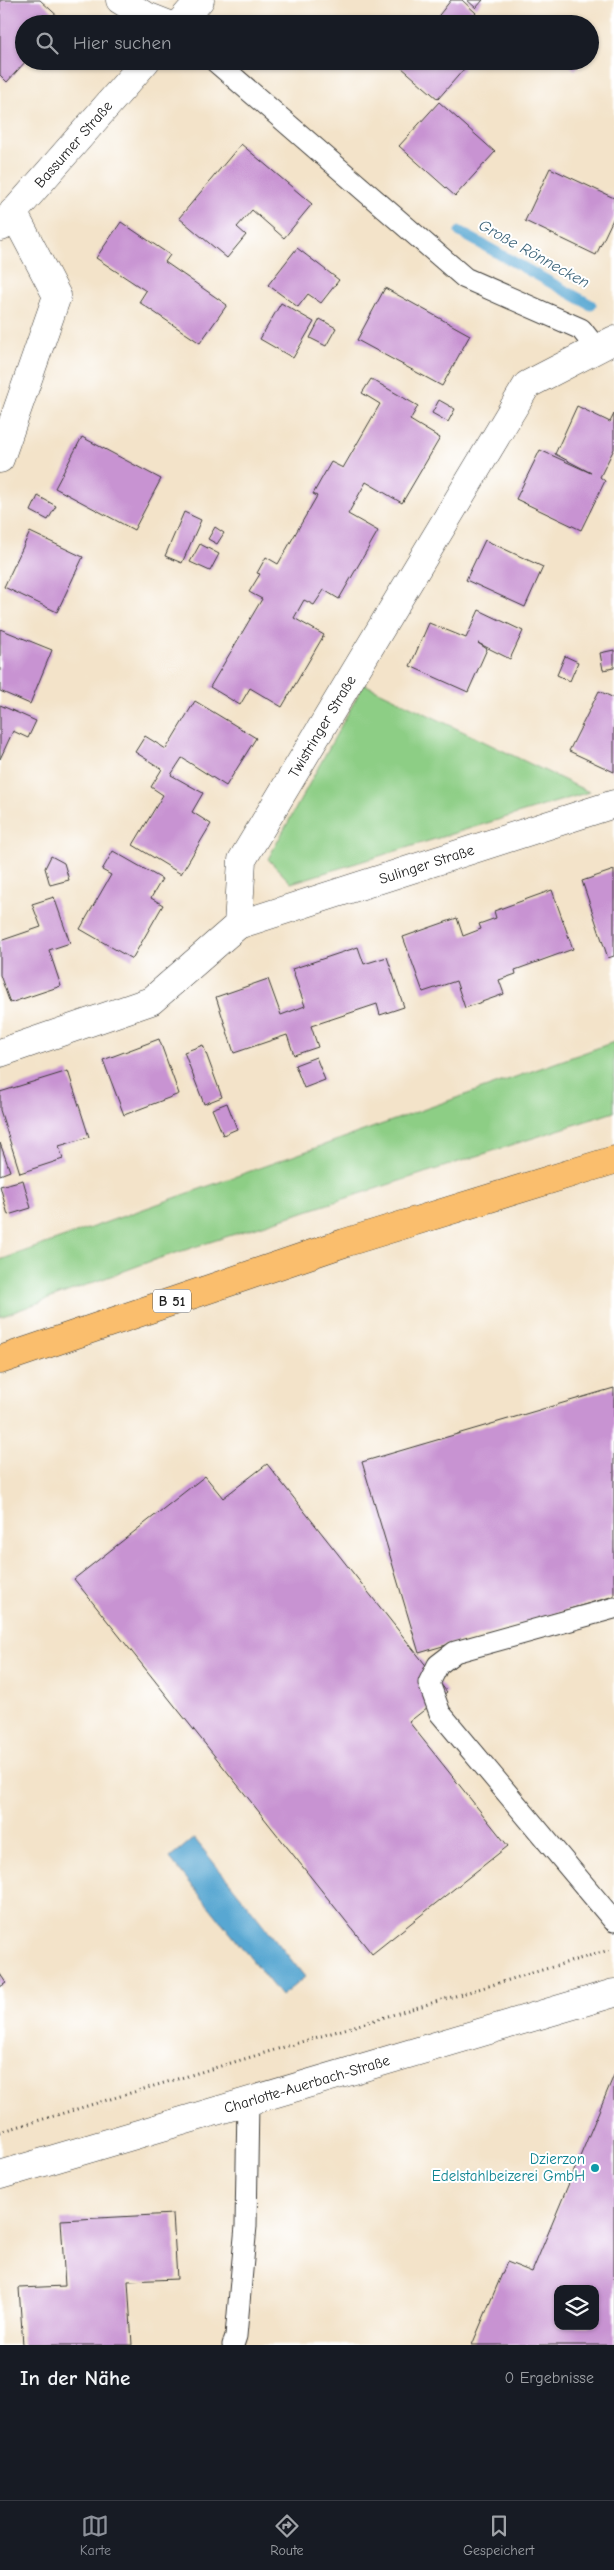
<!DOCTYPE html>
<html lang="de">
<meta charset="utf-8">
<style>
body{margin:0;font-family:"Comic Neue",sans-serif;background:#242831;color:#f1f3f6}
.controls{position:absolute;right:15px;bottom:15px;display:grid;overflow:hidden;border-radius:10px;box-shadow:0 1px 4px #0004}
.controls button{width:45px;height:45px;display:grid;place-items:center;padding:0;border:0;border-bottom:1px solid #363941;background:#171b24;color:#f1f3f6;font:25px sans-serif}
.list{margin:0;padding:0;list-style:none}
h2{display:flex;justify-content:space-between;align-items:center;height:65px;margin:0;padding:0 20px;font-size:21px}
h2 small{font-size:16px;font-weight:400;color:#9ea1a6}
.icon{flex:none;width:28px;height:28px;fill:none;stroke:currentColor;stroke-width:2;stroke-linecap:round;stroke-linejoin:round}
.map{position:relative;flex:none;width:614px;height:2345px;overflow:hidden}
.search{position:absolute;background:#171b24;box-shadow:0 1px 4px #0004;left:15px;right:15px;top:15px;height:55px;display:flex;align-items:center;gap:12px;box-sizing:border-box;padding:0 18px;border-radius:28px;color:#9ea1a6;font-size:19px}
.sheet{height:155px;background:#171b24}
nav{display:flex;justify-content:space-around;align-items:center;box-sizing:border-box;height:70px;border-top:1px solid #363941;background:#171b24;font-size:14px;color:#9ea1a6}
nav a{display:grid;justify-items:center;gap:2px}
nav .on{color:#8c9099}
.map>svg:first-child{display:block}
</style>
<div class="map">
<svg width="614" height="2345" viewBox="0 0 614 2345">
<rect width="100%" height="100%" fill="#fff"/>
<filter id="ink" filterUnits="userSpaceOnUse"><feTurbulence type="fractalNoise" baseFrequency=".02" numOctaves="2"/><feDisplacementMap in="SourceGraphic" scale="10" xChannelSelector="R" yChannelSelector="G"/><feConvolveMatrix kernelMatrix="1 2 1 2 8 2 1 2 1" color-interpolation-filters="sRGB"/></filter>
<filter id="wash" filterUnits="userSpaceOnUse"><feTurbulence type="fractalNoise" baseFrequency=".0096" numOctaves="4" result="noise"/><feDisplacementMap in="SourceGraphic" scale="20" xChannelSelector="R" yChannelSelector="G"/><feGaussianBlur stdDeviation="1.12" result="paint"/><feColorMatrix in="noise" values="0 0 0 0 0 0 0 0 0 0 0 0 0 0 0 0 0 1.4 0 .05"/><feComposite in="paint" operator="in"/></filter>
<g filter="url(#wash)">
<rect width="100%" height="100%" fill="#f3e3c9"/>
<g fill="#8dce85" stroke="#547550">
<polygon points="364,684 589,792 291,883 268,859"/>
<polygon points="614,1042 614,1112 151,1261 0,1317 0,1260"/>
</g>
<polygon fill="#58a7d2" stroke="#3a6277" points="194,1838 305,1977 281,1996 170,1858"/>
<g fill="none" stroke-linecap="round" stroke-linejoin="round">
<polyline stroke="#58a7d2" stroke-width="11" points="460,232 591,305"/>
</g>
<g id="blocks">
<g fill="#c893d2" fill-rule="evenodd">
<polygon points="0,0 40,0 63,21 60,24 24,24 24,61 26,61 7,82 0,75"/>
<polygon points="451,0 462,0 476,13 468,24 432,24"/>
<polygon points="467,0 483,0 476,8"/>
<polygon points="394,61 456,61 464,69 438,99"/>
<polygon points="564,61 583,61 575,70"/>
<polygon points="439,102 495,152 455,196 399,146"/>
<polygon points="241,144 312,204 284,238 252,210 237,227 246,235 227,258 179,218"/>
<polygon points="550,168 614,198 614,217 596,255 525,221"/>
<polygon points="121,222 170,255 165,262 227,305 200,343 139,302 146,291 96,258"/>
<polygon points="297,248 339,280 321,303 308,294 298,307 268,285"/>
<polygon points="385,288 470,335 442,386 357,340"/>
<polygon points="281,303 314,322 293,358 260,339"/>
<polygon points="320,319 336,328 326,346 310,338"/>
<polygon points="371,379 418,406 410,420 440,438 402,503 366,482 348,514 378,531 339,599 324,590 314,605 304,600 294,618 324,635 282,707 250,688 240,705 210,687 262,599 249,592 260,574 257,573 266,557 278,564 317,496 313,494 331,462 343,468 380,404 362,393"/>
<polygon points="439,400 455,409 448,422 432,413"/>
<polygon points="577,406 610,422 614,414 614,449 600,477 605,481 581,530 516,499 540,450 591,473 555,454"/>
<polygon points="82,437 161,479 134,530 55,488"/>
<polygon points="38,496 56,506 48,520 31,511"/>
<polygon points="184,512 201,520 182,563 165,556"/>
<polygon points="215,527 224,533 217,544 208,539"/>
<polygon points="30,532 83,557 57,612 4,587"/>
<polygon points="485,540 543,567 525,607 466,580"/>
<polygon points="200,544 219,554 210,571 190,562"/>
<polygon points="479,610 523,631 510,659 478,643 487,649 468,692 410,666 429,623 466,638"/>
<polygon points="0,629 52,650 30,704 0,691"/>
<polygon points="614,650 614,668 603,670 600,653"/>
<polygon points="565,656 578,662 570,681 557,675"/>
<polygon points="599,691 614,698 614,772 569,751"/>
<polygon points="195,701 256,738 226,786 182,758 171,775 203,793 192,812 211,824 181,874 133,845 163,795 151,787 162,769 135,752 145,736 166,749"/>
<polygon points="0,705 36,721 28,738 13,731 0,759"/>
<polygon points="113,851 162,879 151,898 163,905 132,959 80,929 111,875 102,870"/>
<polygon points="51,856 64,863 69,880 50,885 45,868"/>
<polygon points="614,870 614,956 608,958 582,881"/>
<polygon points="552,890 573,949 515,970 516,974 499,980 504,994 465,1008 456,981 423,992 403,937 457,918 463,936 481,929 479,924 496,918 494,911"/>
<polygon points="54,897 70,943 49,950 61,986 10,1003 0,975 0,941 41,927 32,904"/>
<polygon points="358,947 364,964 387,957 404,1007 380,1015 377,1004 311,1026 318,1047 294,1055 287,1035 234,1053 216,997 268,979 281,1015 305,1006 292,969"/>
<polygon points="159,1039 179,1094 124,1115 103,1060"/>
<polygon points="203,1045 222,1097 204,1104 184,1052"/>
<polygon points="316,1057 325,1080 304,1088 295,1065"/>
<polygon points="68,1071 89,1137 59,1146 63,1159 20,1173 0,1110 0,1092"/>
<polygon points="227,1103 237,1129 223,1135 212,1109"/>
<polygon points="0,1143 10,1171 0,1175"/>
<polygon points="23,1180 31,1208 8,1215 0,1186"/>
<polygon points="614,1388 614,1596 419,1653 362,1462"/>
<polygon points="267,1464 447,1692 409,1722 508,1846 372,1954 74,1579 205,1476 223,1498"/>
<polygon points="0,1974 6,1983 0,1987"/>
<path d="M614 2075V2345H472L507 2262 532 2272ZM558 2289H595V2326H558Z"/>
<polygon points="173,2214 177,2279 128,2281 132,2345 23,2345 19,2288 65,2286 61,2220"/>
</g>
</g>
</g>
<g filter="url(#ink)">
<use href="#blocks" fill-opacity="0" stroke="#3c3a36" stroke-width="1"/>
<g fill="none" stroke-linecap="round" stroke-linejoin="round">
<g stroke="#3c3a36" stroke-width="23">
<g id="service">
<polyline points="215,61 465,278 581,329 596,348"/>
<polyline points="614,1608 455,1652 438,1665 429,1683 440,1713 614,1921"/>
<polyline points="233,2345 236,2336 246,2226 248,2102"/>
</g>
</g>
<g stroke="#3c3a36" stroke-width="29">
<g id="minor">
<polyline points="120,0 144,15 167,24"/>
<polyline points="179,24 200,0"/>
<path id="s1" d="M1 227 146 61"/>
<polyline points="0,459 57,296 13,212"/>
<path id="s2" d="M238 925 614 804"/>
<path id="s3" d="M0 1053 151 1001 238 925 242 860 527 385 614 340"/>
<path id="s4" d="M0 2175 614 1993"/>
</g>
</g>
<g stroke="#3c3a36" stroke-width="29">
<polyline id="primary" points="0,1360 344,1243 614,1160"/>
</g>
<polyline stroke="#3c3a36" stroke-width="3" stroke-dasharray="1 4" stroke-linecap="butt" points="0,2132 609,1950"/>
<use href="#service" stroke="#fff" stroke-width="21"/>
<use href="#minor" stroke="#fff" stroke-width="28"/>
<use href="#primary" stroke="#fabe6d" stroke-width="28"/>
</g>
</g>
<circle fill="#0f9aa8" stroke="#fff" stroke-width="2" cx="595" cy="2168" r="5"/>
<g text-anchor="middle" dominant-baseline="central" stroke-width="4" stroke-linejoin="round" paint-order="stroke">
<rect fill="#fff" stroke="#606060" stroke-width="1" x="153" y="1289.5" width="38" height="23" rx="4"/>
<g font-size="14" font-weight="bold" fill="#1c1c1c">
<text x="172" y="1301">B 51</text>
</g>
<g font-size="15" fill="#1c1c1c" stroke="#fff">
<text stroke="none"><textPath href="#s1" startOffset="110">Bassumer Straße</textPath></text>
<text stroke="none"><textPath href="#s3" startOffset="496">Twistringer Straße</textPath></text>
<text stroke="none"><textPath href="#s2" startOffset="198">Sulinger Straße</textPath></text>
<text stroke="none"><textPath href="#s4" startOffset="320">Charlotte-Auerbach-Straße</textPath></text>
</g>
<g font-size="15" fill="#0d838f" stroke="#fff" text-anchor="end">
<text x="585" y="2159">Dzierzon<tspan x="585" dy="17">Edelstahlbeizerei GmbH</tspan></text>
</g>
<g font-size="16" font-style="italic" fill="#3a6277" stroke="#fff">
<text transform="translate(534 254) rotate(29)">Große Rönnecken</text>
</g>
</g>
</svg>
<div class="controls">
<button><svg class="icon" aria-label="layers" viewBox="0 0 24 24"><path d="M12 4l9 5-9 5-9-5zM3 14l9 5 9-5"/></svg></button>
</div>
<div class="search"><svg class="icon" aria-label="search" viewBox="0 0 24 24"><circle cx="10" cy="10" r="6"/><path d="M15 15l6 6"/></svg>Hier suchen</div>
</div>
<section class="sheet">
<h2>In der Nähe<small>0 Ergebnisse</small></h2>
<ul class="list">
</ul>
</section>
<nav>
<a class="on"><svg class="icon" aria-label="map" viewBox="0 0 24 24"><path d="M3 6l6-2 6 2 6-2v14l-6 2-6-2-6 2zM9 4v14M15 6v14"/></svg>Karte</a>
<a><svg class="icon" aria-label="directions" viewBox="0 0 24 24"><path d="M12 3l9 9-9 9-9-9zM9 14v-3h6M13 9l2 2-2 2"/></svg>Route</a>
<a><svg class="icon" aria-label="saved" viewBox="0 0 24 24"><path d="M7 4h10v16l-5-4-5 4z"/></svg>Gespeichert</a>
</nav>
